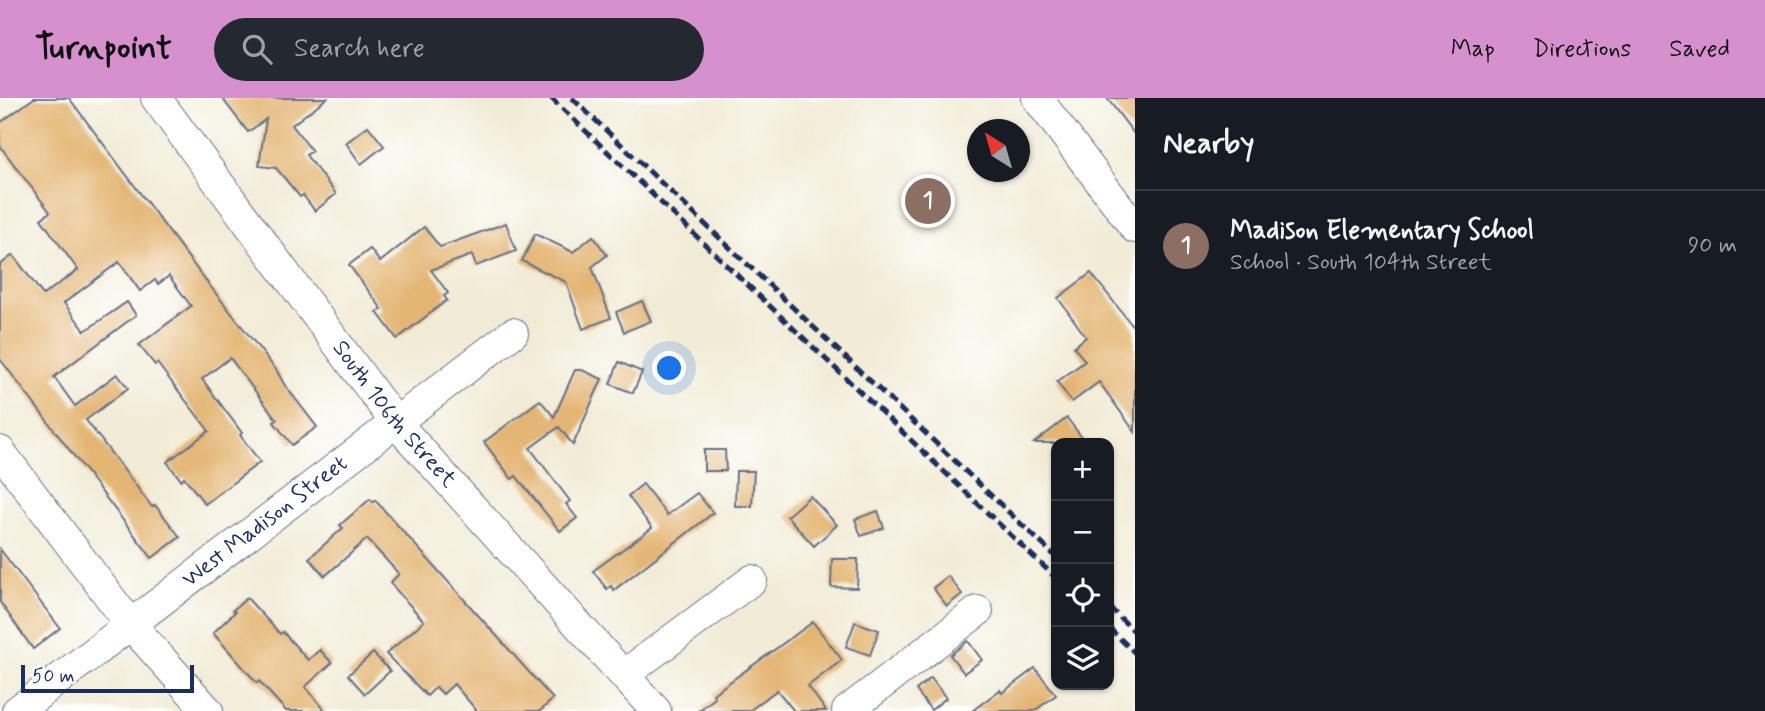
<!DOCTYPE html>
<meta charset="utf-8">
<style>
body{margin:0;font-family:Mynerve,sans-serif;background:#242831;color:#f1f3f6}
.controls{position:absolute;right:21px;bottom:21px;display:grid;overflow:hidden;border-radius:14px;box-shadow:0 2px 5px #0004}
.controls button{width:63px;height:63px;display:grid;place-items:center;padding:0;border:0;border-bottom:2px solid #363941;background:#171b24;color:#f1f3f6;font:35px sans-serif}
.compass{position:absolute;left:967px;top:21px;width:63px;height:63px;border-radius:50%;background:#171b24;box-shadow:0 2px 5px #0004;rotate:323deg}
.scale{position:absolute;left:21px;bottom:18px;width:173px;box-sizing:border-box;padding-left:7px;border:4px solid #1b2f5e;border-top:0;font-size:19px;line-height:24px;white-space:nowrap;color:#1b2f5e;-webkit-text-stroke:5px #fff;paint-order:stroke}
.you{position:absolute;left:670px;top:271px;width:24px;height:24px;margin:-18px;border:5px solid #fff;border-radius:50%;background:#1a73e8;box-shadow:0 0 0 10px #1a73e833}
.badge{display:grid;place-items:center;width:46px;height:46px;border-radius:50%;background:#d690ce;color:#fff;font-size:23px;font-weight:700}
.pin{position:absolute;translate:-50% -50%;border:4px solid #fff;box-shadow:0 2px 7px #0006}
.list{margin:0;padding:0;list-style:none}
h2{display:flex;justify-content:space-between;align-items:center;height:91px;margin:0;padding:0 28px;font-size:30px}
h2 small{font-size:23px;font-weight:400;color:#9ea1a6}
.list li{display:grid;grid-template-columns:46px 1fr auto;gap:21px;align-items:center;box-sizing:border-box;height:112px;padding:0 28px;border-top:2px solid #363941}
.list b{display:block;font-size:26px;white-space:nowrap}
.list p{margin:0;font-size:23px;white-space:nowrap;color:#9ea1a6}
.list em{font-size:23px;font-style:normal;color:#9ea1a6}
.icon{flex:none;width:38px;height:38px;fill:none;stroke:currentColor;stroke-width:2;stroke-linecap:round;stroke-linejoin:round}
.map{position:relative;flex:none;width:1135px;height:613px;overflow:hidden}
header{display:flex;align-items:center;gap:42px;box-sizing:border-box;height:98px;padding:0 35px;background:#d690ce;color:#111}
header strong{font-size:33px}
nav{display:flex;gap:38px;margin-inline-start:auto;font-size:24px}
.search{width:490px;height:63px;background:#242831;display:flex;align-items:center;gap:18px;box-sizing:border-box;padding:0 24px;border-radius:38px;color:#9ea1a6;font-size:26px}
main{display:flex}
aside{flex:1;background:#171b24}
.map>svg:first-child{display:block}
</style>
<header>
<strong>Turnpoint</strong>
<div class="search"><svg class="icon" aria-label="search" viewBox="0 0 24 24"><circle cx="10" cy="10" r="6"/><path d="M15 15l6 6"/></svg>Search here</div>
<nav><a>Map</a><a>Directions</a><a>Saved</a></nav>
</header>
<main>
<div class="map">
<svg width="1135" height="613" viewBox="0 0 1135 613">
<rect width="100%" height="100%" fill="#fff"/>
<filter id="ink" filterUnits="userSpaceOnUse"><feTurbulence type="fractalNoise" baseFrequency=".0143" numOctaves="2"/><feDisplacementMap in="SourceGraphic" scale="14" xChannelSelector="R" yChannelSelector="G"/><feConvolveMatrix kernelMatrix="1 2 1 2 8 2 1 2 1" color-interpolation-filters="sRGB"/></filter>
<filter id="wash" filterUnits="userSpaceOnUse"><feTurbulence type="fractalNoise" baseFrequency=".00686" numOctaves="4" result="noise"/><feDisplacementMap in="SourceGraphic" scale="28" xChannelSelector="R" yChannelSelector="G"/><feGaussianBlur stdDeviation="1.57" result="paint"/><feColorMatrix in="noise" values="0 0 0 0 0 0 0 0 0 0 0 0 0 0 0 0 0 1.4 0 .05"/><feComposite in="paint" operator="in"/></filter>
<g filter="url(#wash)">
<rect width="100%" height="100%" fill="#f2ecd7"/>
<g id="blocks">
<g fill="#e4b674">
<polygon points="34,0 69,0 199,174 277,273 284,286 317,329 292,347 274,324 277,322 230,260 202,281 242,335 240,337 260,364 205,406 184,379 181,382 167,364 209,333 157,265 155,267 139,247 191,208 169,178 158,186 155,182 140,193 119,164 64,205 85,233 127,204 136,217 54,279 75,308 117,276 128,290 86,322 152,409 155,407 180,439 152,460 0,261 0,167 13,157 43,197 78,172 41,121 50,114 0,48 0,25"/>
<polygon points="222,0 327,0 292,27 312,53 306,57 336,96 315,113 303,97 300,99 276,70 259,68 266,21 248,34"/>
<polygon points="1107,0 1135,0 1135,37"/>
<polygon points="368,28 384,48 361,66 346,45"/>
<polygon points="506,125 516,153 476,168 472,157 431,172 448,195 444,198 447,202 397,241 377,214 382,211 349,167 370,151 380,164 424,129 440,149"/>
<polygon points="535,136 573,154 593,138 607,157 592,169 611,220 583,231 566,184 522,163"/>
<polygon points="1091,175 1135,231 1135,334 1099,284 1072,304 1057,284 1085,263 1074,249 1086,239 1058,200"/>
<polygon points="642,203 651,223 624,234 616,214"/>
<polygon points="619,264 642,274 633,295 610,286"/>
<polygon points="575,272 582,272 602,281 573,347 559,329 530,350 570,403 566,406 577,420 560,433 516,378 512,381 484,344 540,302 554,319"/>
<polygon points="1067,320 1086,345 1034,345"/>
<polygon points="704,352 725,352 726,373 704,373"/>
<polygon points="736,373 754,373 752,408 735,408"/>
<polygon points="643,386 667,417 697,395 713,415 614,492 611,488 607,491 593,473 652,430 628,398"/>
<polygon points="810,398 837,427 814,448 787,418"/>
<polygon points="370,401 373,404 375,402 553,601 540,613 477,613 454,586 443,596 436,589 427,598 386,556 424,523 390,485 399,476 367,441 325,478 309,460 343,430 340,427"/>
<polygon points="878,413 884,430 861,438 855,421"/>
<polygon points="0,451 60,530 33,551 0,504"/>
<polygon points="832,461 858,461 857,490 831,489"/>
<polygon points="948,478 962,496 947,508 933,490"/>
<polygon points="247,500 280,536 283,534 308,562 320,552 332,565 305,589 326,613 286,613 259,583 257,585 213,535 235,514 233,512"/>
<polygon points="813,524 842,562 808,588 826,613 794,613 777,592 749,613 698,613 715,600 713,596"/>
<polygon points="855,524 879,532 870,557 846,549"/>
<polygon points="968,543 982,562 964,575 950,557"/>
<polygon points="373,555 390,573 365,596 348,577"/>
<polygon points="1035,570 1056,597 1034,613 972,613 1000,592 1002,595"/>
<polygon points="931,580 946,600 931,612 916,592"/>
</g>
</g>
</g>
<g filter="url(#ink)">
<use href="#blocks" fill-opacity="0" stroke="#667188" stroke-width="2"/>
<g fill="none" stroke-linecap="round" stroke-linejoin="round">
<g stroke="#667188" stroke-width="32">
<g id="minor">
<path id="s1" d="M156 0 395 324 656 613"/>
<polyline points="1037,0 1135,130"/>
<polyline points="0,353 130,526 208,613"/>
<polyline points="625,576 752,482"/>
<path id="s2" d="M17 613 513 235"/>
<polyline points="847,613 978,513"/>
</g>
</g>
<use href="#minor" stroke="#fff" stroke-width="30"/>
<g stroke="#1b2f5e" stroke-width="5" stroke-dasharray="10 5" stroke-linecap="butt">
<polyline points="551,0 1056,480"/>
<polyline points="572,0 1056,459"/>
<polyline points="1109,509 1135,534"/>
<polyline points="1109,530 1135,555"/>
</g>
</g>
</g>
<g text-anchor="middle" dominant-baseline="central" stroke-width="5" stroke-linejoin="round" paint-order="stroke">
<g font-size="23" fill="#1b2f5e" stroke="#fff">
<text stroke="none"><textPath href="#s1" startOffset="396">South 106th Street</textPath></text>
<text stroke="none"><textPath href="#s2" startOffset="312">West Madison Street</textPath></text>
</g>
</g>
</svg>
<div class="controls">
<button>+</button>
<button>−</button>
<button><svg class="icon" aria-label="locate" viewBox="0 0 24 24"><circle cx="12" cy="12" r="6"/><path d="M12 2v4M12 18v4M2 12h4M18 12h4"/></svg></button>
<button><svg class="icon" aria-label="layers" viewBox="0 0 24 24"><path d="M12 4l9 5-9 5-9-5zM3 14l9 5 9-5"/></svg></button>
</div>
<svg class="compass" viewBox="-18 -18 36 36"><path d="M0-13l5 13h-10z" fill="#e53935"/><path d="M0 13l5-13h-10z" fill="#9ea1a6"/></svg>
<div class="scale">50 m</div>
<div class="you"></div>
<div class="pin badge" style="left:928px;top:103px;background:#8d6e63">1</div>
</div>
<aside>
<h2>Nearby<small></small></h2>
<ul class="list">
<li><span class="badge" style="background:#8d6e63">1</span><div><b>Madison Elementary School</b><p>School · South 104th Street</p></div><em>90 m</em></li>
</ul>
</aside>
</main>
